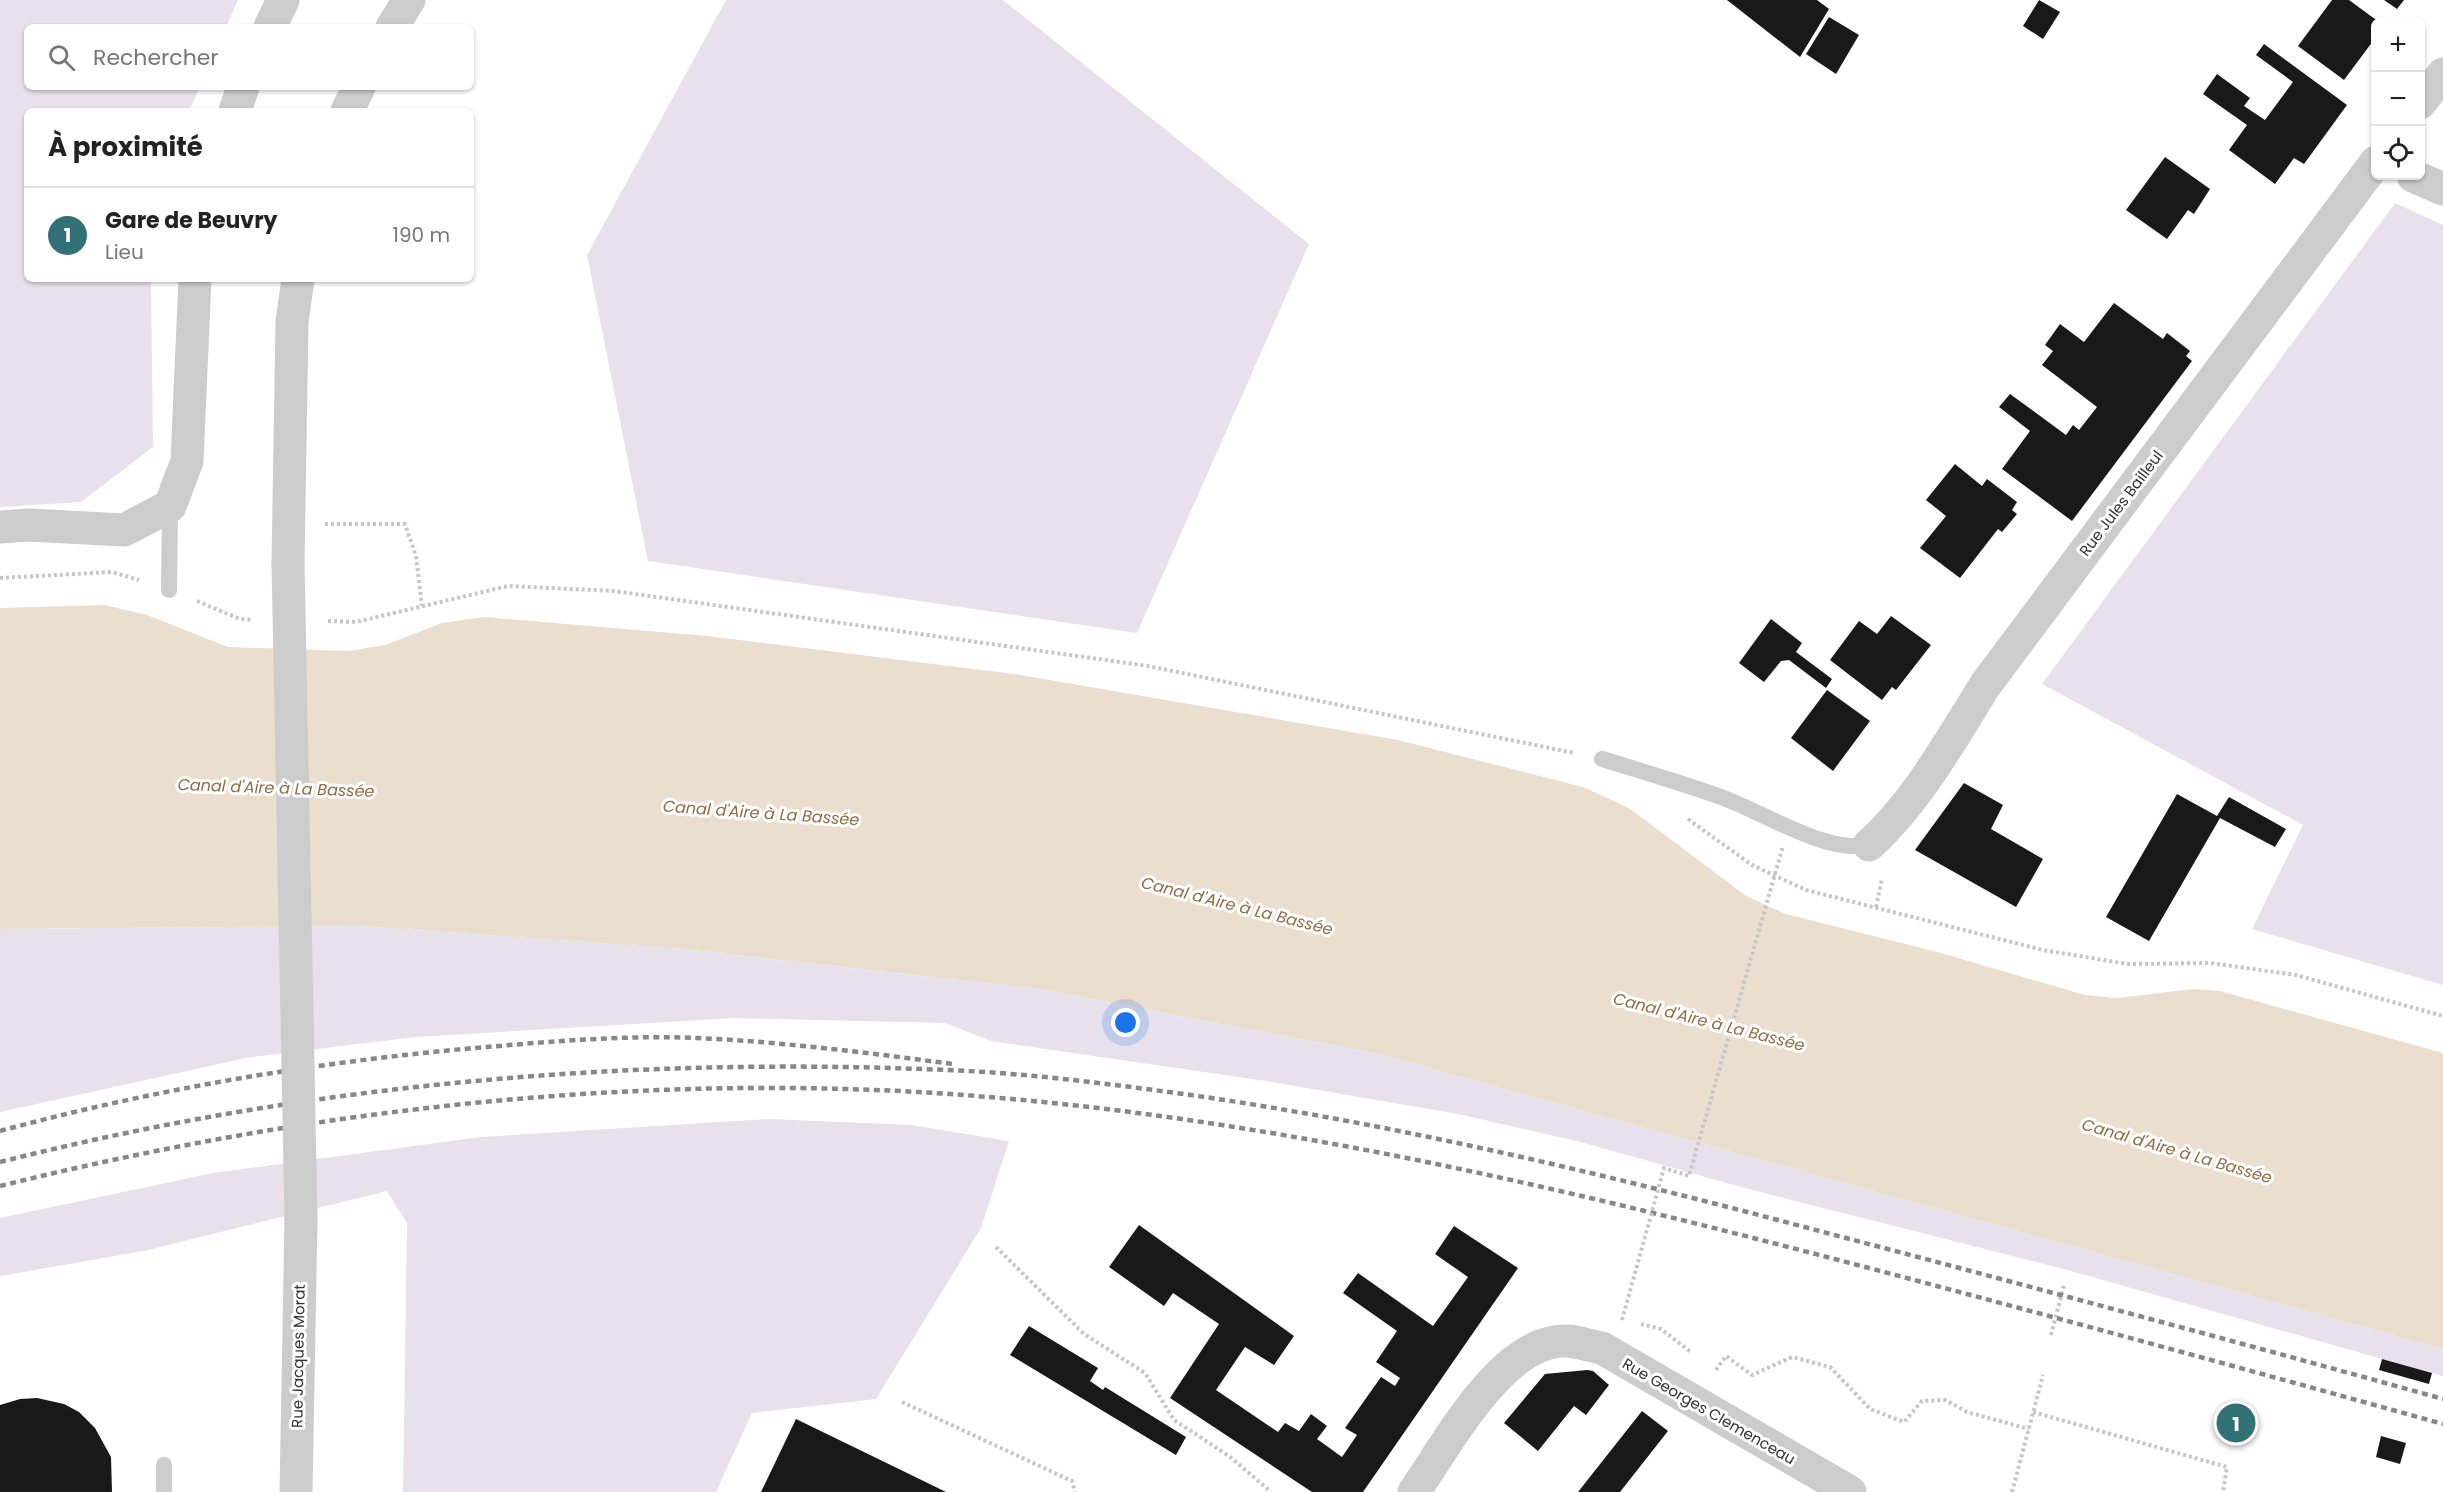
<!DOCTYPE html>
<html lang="fr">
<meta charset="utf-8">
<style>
body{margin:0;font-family:Poppins,sans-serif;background:#f2f2f2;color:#222}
.controls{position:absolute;right:18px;top:18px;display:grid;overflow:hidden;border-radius:9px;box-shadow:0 2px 4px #0004}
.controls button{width:54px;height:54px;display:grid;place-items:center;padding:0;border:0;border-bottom:2px solid #e0e0e0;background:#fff;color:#222;font:30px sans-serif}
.you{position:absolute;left:1126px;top:1023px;width:21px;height:21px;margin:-15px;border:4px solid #fff;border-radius:50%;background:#1a73e8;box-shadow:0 0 0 9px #1a73e833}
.badge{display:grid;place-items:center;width:39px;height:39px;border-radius:50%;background:#317074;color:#fff;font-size:20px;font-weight:700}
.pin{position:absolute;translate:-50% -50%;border:3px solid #fff;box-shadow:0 2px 6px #0006}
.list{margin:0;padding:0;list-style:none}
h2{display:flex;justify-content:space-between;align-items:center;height:78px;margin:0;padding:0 24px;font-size:26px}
h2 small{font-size:20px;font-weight:400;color:#767676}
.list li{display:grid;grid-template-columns:39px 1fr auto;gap:18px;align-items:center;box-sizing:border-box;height:96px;padding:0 24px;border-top:2px solid #e0e0e0}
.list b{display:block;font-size:22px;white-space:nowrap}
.list p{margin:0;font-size:20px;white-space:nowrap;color:#767676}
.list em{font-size:20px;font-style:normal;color:#767676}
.icon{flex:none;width:33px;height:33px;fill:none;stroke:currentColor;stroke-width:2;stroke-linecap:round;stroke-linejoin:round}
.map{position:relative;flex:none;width:2443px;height:1492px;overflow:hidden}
.search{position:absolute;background:#fff;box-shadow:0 2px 4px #0004;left:24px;top:24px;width:450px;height:66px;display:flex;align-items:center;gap:15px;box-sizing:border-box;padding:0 21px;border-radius:9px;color:#767676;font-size:22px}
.panel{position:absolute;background:#fff;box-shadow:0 2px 4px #0004;left:24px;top:108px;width:450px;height:174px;border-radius:9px}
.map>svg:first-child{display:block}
</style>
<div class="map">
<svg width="2443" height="1492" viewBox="0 0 2443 1492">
<rect width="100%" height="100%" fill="#fff"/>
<g fill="#e8e1ed">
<polygon points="0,0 238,0 226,27 27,27 27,87 200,87 189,111 27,111 27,279 151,279 153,447 81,502 0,507"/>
<polygon points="726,0 1003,0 1309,244 1137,633 648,561 587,255"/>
<polygon points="2395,203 2443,225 2443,985 2252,929 2303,825 2042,684"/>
<polygon points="360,926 683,949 1039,989 1378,1054 2443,1349 2443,1376 2060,1268 1741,1187 1577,1141 1458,1114 1266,1081 991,1041 945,1023 735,1018 416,1037 251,1057 0,1112 0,929"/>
<polygon points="770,1119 912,1125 1009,1141 981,1228 876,1399 752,1413 716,1492 403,1492 407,1223 387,1191 144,1251 0,1276 0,1218 213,1173 481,1137"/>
</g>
<polygon fill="#ebdecf" points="104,605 147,615 228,647 349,651 385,645 442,623 484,617 707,636 1014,674 1398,740 1583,787 1629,808 1746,896 1786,914 1941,953 2085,995 2117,998 2193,989 2220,991 2443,1053 2443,1349 1378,1054 1039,989 683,949 360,926 0,929 0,608"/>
<g fill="#191919">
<polygon points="1727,0 1817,0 1829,9 1800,57"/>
<polygon points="2039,0 2060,12 2043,39 2023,26"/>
<polygon points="2332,0 2349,0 2379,22 2376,22 2376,37 2344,80 2298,46"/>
<polygon points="2384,0 2404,0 2397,9"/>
<polygon points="1829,17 1859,35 1836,74 1806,54"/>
<polygon points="2264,44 2347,105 2304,164 2294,158 2275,184 2229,150 2247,125 2203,94 2217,74 2250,98 2244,106 2265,120 2293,82 2256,55"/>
<polygon points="2165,157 2210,189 2194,214 2188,210 2167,239 2126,210"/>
<polygon points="2114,303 2163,339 2167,333 2190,351 2186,356 2192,361 2072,521 2002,469 2030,431 1999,407 2010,394 2066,435 2073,425 2079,430 2097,407 2042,365 2053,351 2045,345 2060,324 2084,342"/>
<polygon points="1955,464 1982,486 1987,479 2017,502 2012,510 2017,514 2002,532 1998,529 1960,578 1920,548 1946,516 1926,500"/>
<polygon points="1891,616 1931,645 1896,690 1892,687 1882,700 1830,660 1859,621 1877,634"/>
<polygon points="1771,619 1802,643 1796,652 1832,679 1826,688 1789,660 1781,661 1764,682 1739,663"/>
<polygon points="1827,690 1870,721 1833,771 1791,738"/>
<polygon points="1964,783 2003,805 1991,829 2043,859 2016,907 1915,850"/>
<polygon points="2177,794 2217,816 2229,797 2286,829 2275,847 2220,818 2149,941 2106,917"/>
<polygon points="1139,1225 1294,1336 1274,1365 1245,1347 1216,1390 1278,1432 1285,1423 1299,1431 1311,1414 1327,1426 1317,1439 1342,1457 1357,1435 1345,1428 1381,1377 1395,1386 1400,1378 1376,1362 1397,1331 1343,1293 1358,1273 1433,1326 1468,1277 1435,1254 1454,1226 1518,1268 1363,1492 1312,1492 1170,1398 1219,1324 1173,1293 1164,1306 1109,1267"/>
<polygon points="1029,1326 1098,1368 1090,1381 1103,1390 1105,1387 1186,1437 1176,1455 1010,1355"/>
<polygon points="2382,1359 2432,1373 2429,1384 2379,1370"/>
<polygon points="1587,1370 1593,1371 1609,1385 1586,1415 1574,1406 1538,1451 1504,1423 1545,1374"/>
<polygon points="37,1398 64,1404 79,1412 95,1428 111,1457 112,1492 0,1492 0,1405 20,1399"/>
<polygon points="2225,1409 2252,1417 2247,1436 2220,1429"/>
<polygon points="1642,1411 1668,1431 1620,1492 1578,1492"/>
<polygon points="796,1419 903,1471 946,1492 761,1492"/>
<polygon points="2381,1436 2406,1443 2400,1464 2376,1457"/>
</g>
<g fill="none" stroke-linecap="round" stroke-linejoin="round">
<g stroke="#c6c6c6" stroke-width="4" stroke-dasharray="3 3" stroke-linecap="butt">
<polyline points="325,524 405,524 416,556 422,606"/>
<polyline points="0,578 112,572 139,580"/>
<polyline points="197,601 240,619 252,620"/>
<polyline points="328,621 356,622 508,586 614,591 1148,666 1574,753"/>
<polyline points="1688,819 1752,865 1806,890 2043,950 2128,964 2210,963 2296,975 2443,1016"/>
<polyline points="1876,907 1882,879"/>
<polyline points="996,1247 1084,1334 1145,1373 1174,1420 1229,1456 1271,1492"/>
<polyline points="1641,1324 1661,1329 1691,1352"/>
<polyline points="2051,1335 2064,1285"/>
<polyline points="1716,1370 1726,1356 1752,1375 1792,1357 1830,1367 1870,1409 1904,1422 1922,1401 1946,1400 1967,1412 2029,1429"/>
<polyline points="902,1402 1072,1481 1075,1492"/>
<polyline points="2033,1412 2227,1467 2223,1492"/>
<polyline points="2012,1492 2043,1375"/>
</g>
<g stroke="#ccc" stroke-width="16">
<polyline points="169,590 170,506"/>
<path d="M1602 759C1642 771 1682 783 1721 797 1763 812 1826 854 1869 845"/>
<polyline points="164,1492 164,1465"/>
</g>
<g stroke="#ccc" stroke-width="33">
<polyline points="270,27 283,0"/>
<polyline points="2420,103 2443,74"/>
<polyline points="235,111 243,87"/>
<polyline points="2413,176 2443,189"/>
<polyline points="0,527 29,525 124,530 170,506 187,461 195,279"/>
<path d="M1869 845C1918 801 1951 739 1986 684L2376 162"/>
</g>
<g stroke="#ccc" stroke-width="33">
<polyline points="392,27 409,0"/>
<polyline points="347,111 359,87"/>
<polyline points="288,563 292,322 298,279"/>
<polyline points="296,1492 301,1219"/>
<path d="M1414 1492C1446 1446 1502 1340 1565 1341 1577 1341 1590 1346 1602 1348L1850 1492"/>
</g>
<g stroke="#878787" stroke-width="4.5" stroke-dasharray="6 4.5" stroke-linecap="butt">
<path d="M0 1131C158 1088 323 1061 486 1047 556 1041 628 1035 698 1038 784 1042 869 1053 953 1064"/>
<path d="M0 1162C317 1082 641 1055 968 1071 1042 1075 1117 1085 1191 1095 1406 1126 1617 1177 1827 1233 2032 1287 2238 1342 2443 1399"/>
<path d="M0 1186C299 1112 609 1075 918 1092 1227 1110 1528 1179 1827 1257 2033 1311 2238 1367 2443 1424"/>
</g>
<polyline stroke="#c6c6c6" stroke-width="4" stroke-dasharray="3 3" stroke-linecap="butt" points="1622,1320 1664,1168 1689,1176 1783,846"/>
<polyline stroke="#ccc" stroke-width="33" points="288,563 301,1219"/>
</g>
<g text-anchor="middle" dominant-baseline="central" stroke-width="6" stroke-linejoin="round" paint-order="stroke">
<g font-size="15" fill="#323232" stroke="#fff">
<text transform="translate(2121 503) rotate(-53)">Rue Jules Bailleul</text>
<text transform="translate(298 1356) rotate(-89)">Rue Jacques Morat</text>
<text transform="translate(1709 1411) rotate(30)">Rue Georges Clemenceau</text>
</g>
<g font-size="16" font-style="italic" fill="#8f6c44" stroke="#fff">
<text transform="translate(276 788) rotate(2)">Canal d'Aire à La Bassée</text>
<text transform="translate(761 813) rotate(4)">Canal d'Aire à La Bassée</text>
<text transform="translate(1237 906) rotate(14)">Canal d'Aire à La Bassée</text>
<text transform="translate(1709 1022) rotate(14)">Canal d'Aire à La Bassée</text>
<text transform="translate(2177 1151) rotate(16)">Canal d'Aire à La Bassée</text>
</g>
</g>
</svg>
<div class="controls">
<button>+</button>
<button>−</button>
<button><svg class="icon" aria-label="locate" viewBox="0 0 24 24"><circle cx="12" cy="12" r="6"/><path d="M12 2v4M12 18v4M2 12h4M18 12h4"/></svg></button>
</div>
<div class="you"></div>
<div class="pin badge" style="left:2236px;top:1423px">1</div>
<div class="search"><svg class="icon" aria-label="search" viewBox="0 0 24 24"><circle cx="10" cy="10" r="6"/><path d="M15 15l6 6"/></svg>Rechercher</div>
<section class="panel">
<h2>À proximité<small></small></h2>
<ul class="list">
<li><span class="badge">1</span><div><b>Gare de Beuvry</b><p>Lieu</p></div><em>190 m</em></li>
</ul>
</section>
</div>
